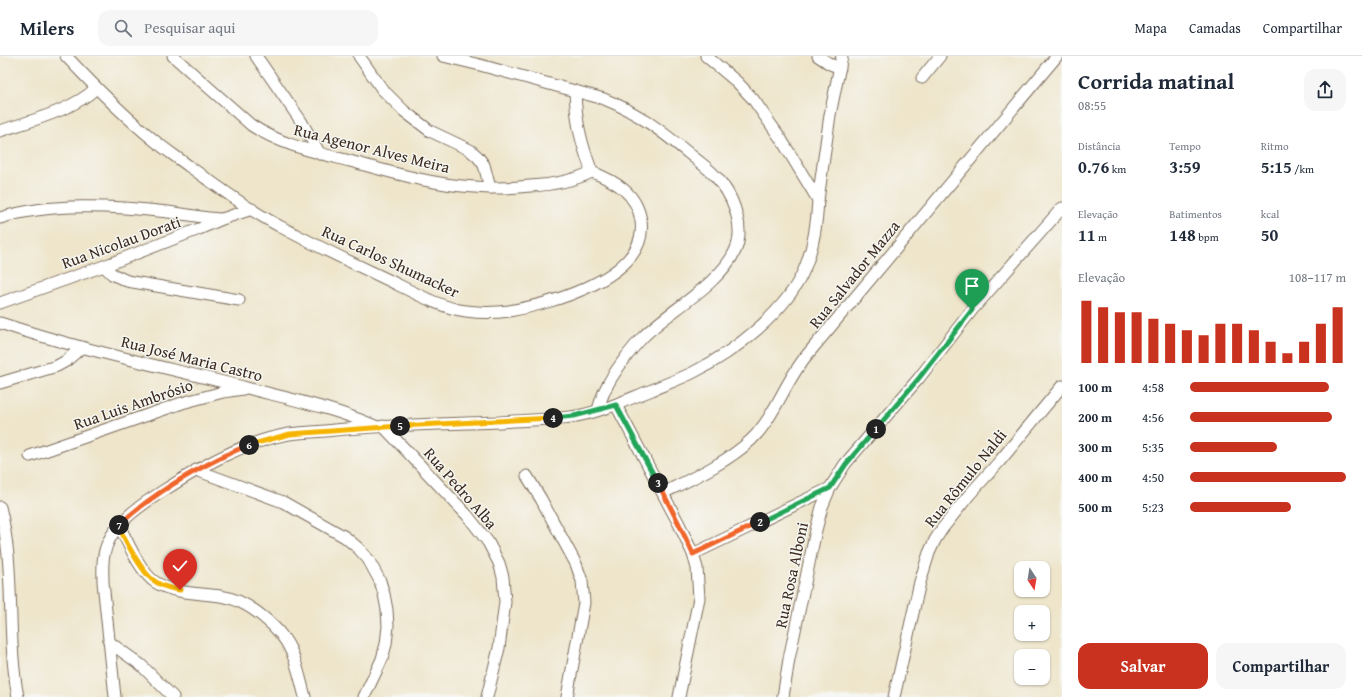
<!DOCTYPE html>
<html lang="pt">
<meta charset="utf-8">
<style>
:root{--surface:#fff;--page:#f6f6f7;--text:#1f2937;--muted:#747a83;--line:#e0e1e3;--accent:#c8321e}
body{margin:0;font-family:"Gentium Book Plus",serif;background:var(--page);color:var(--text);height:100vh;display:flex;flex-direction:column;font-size:15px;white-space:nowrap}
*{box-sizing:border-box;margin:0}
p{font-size:13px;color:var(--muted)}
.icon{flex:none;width:22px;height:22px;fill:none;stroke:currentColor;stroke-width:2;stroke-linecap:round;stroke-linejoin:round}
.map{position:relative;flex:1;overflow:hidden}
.details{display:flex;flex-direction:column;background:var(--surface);width:300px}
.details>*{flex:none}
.needle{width:26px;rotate:168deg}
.buttons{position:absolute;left:1014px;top:505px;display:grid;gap:8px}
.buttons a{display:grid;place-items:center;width:36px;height:36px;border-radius:8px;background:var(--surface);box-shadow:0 1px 3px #0004;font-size:20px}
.pin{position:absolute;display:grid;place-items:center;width:34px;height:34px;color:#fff;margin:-41px -17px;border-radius:50% 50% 50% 0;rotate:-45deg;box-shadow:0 0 4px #0007}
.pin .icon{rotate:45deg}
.km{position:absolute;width:20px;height:20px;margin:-10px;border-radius:50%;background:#222;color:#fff;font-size:11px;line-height:20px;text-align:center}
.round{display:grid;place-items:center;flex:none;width:42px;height:42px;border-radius:12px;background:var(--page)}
.overview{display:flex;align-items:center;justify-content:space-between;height:68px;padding:0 16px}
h1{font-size:22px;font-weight:600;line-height:30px}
.metrics{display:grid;grid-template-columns:repeat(3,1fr);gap:6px;height:68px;padding:4px 16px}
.metrics div{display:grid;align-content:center}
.metrics b{font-size:17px;font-weight:600}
.metrics small{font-size:11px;font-weight:400}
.metrics p{font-size:11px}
.chart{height:112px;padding:8px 16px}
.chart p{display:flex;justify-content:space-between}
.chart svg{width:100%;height:72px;margin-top:4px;stroke:var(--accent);stroke-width:6}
.button{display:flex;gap:8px;margin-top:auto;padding:8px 16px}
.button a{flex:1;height:46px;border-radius:12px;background:var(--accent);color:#fff;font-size:16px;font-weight:600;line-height:46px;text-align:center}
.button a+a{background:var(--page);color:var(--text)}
ul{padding:0 16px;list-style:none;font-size:13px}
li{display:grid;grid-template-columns:64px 48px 1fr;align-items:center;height:30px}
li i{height:10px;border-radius:5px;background:var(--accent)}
header{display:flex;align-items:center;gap:24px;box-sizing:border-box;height:56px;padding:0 20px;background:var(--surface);border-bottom:1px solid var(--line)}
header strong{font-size:19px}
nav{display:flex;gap:22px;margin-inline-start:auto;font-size:14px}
.search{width:280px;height:36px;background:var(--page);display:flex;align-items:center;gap:10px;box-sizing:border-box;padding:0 14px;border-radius:12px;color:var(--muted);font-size:15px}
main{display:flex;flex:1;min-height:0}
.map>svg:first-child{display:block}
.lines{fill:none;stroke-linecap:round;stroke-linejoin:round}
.minor-casing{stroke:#7a6b5b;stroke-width:13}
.minor{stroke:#fff;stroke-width:11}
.split-1-casing{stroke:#fff;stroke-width:8}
.split-2-casing{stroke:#fff;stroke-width:8}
.split-3-casing{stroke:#fff;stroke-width:8}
.split-4-casing{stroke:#fff;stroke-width:8}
.split-5-casing{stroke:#fff;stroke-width:8}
.split-6-casing{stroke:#fff;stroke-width:8}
.split-7-casing{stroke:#fff;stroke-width:8}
.split-8-casing{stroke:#fff;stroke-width:8}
.split-1{stroke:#22a559;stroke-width:5}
.split-2{stroke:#22a559;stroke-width:5}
.split-3{stroke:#f0652b;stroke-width:5}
.split-4{stroke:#22a559;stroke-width:5}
.split-5{stroke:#f5b400;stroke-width:5}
.split-6{stroke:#f5b400;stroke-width:5}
.split-7{stroke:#f0652b;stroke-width:5}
.split-8{stroke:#f5b400;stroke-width:5}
.labels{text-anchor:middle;stroke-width:3;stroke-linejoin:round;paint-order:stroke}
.street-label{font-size:16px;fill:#3b2a1e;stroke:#f6f6f2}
</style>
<header>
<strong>Milers</strong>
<div class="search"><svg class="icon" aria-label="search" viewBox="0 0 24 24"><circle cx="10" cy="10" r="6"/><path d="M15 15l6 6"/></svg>Pesquisar aqui</div>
<nav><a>Mapa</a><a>Camadas</a><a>Compartilhar</a></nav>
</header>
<main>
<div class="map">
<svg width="1062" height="641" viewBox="0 0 1062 641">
<rect width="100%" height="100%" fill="#f6f6f2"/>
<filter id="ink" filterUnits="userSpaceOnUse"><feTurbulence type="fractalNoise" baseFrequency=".025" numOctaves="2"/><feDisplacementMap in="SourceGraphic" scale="8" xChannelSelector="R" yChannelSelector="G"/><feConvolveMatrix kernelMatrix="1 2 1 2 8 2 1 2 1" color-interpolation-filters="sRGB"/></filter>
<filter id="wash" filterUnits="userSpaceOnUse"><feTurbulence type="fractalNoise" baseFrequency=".012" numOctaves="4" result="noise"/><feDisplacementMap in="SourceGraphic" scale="16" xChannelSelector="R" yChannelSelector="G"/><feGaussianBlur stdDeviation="0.9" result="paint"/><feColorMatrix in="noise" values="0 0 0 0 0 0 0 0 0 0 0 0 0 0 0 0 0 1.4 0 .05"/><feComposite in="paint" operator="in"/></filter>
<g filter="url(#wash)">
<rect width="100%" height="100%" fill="#eee5cb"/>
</g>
<g filter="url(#ink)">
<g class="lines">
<!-- minor casing -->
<g class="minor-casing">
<g id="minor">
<path d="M 66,0 C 94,30 123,59 155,85 C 166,94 178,102 190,111 C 220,132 250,155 283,172 C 315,189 348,205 380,220 C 406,232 439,252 466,255 C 480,257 495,257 509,255 C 550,248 649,221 641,165 C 637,137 615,125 592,116 C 581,87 576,66 575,35"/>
<path d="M 173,0 L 251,69 C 281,89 315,96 350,105 C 390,116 434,129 475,131 C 493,133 512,132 530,130 C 550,129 573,125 592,116"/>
<polyline points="256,0 301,65 320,98"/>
<polyline points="359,0 382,33 404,55 430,75 470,94 478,101 484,109 490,132"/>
<path d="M 443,0 L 480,9 L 604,43 C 642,58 666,79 697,104 C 717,119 731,135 737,160 C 740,171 740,185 735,195 C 719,229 670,254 644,280 C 631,293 613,317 605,334 C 602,340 600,347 598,354"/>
<polyline points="706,0 737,26 753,43 781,83 818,144"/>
<polyline points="818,0 830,8 840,12"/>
<polyline points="922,22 940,0"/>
<path d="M 0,75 C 30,65 74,54 96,32"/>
<path d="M 0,162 C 51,146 115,150 168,156 C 185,158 202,162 220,163"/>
<polyline points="104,210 112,218 127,225 239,244"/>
<polyline points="0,247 104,210 199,173 222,163 252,153"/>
<path d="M 0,267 C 81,294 164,311 247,332 C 290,343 334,352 375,370"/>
<polyline points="0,327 57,310 66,305 82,291"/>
<polyline points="616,349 679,468 693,498 697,512 699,542 679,641"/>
<polyline points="383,370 467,459 488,486 499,507 503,521 505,546 499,592 487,641"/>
<polyline points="30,400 182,347 223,336 243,333"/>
<polyline points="196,414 283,446 345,481 358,492 368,503 380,525 384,538 387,554 388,570 386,588 382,603 364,641"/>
<polyline points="527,420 541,443 576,508 582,525 584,547 567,641"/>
<path d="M 663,437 C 691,423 728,406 751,384 C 775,361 785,325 807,299 C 890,199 973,99 1057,0"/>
<path d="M 0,451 C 16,513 6,579 18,641"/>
<path d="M 119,469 C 127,485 141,517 155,526 C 174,538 199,537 220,540 C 247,543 282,572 292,597 C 298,611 301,626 305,641"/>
<polyline points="693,498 830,432"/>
<polyline points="109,586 141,609 173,641"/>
<path d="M 115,641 L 103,526 C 103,517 102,508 104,499 C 109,470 139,450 163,435 C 202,410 243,386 289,378 C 304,376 319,376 334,374 C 389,369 444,368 500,366 C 524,364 548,364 571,361 C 599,357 626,344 652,334 C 666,328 680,323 694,316 C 734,296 786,256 804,214 C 813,193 817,167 818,144 L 830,59 L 842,0"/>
<polyline points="783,641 789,603 816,474 822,451 830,432 845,408 919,322 972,254 1062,152"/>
<polyline points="894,641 920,526 929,497 935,484 942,473 969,439 999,406 1062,330"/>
</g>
</g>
<!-- minor -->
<use href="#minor" class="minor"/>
</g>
</g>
<g class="lines" filter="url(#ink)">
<!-- split-1 casing -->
<g class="split-1-casing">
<polyline id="split-1" points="876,373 919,322 972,254"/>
</g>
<!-- split-2 casing -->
<g class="split-2-casing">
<polyline id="split-2" points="760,466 830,432 846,408 876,373"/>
</g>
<!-- split-3 casing -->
<g class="split-3-casing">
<polyline id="split-3" points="658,427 679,468 693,498 760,466"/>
</g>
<!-- split-4 casing -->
<g class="split-4-casing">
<polyline id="split-4" points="553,362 574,360 616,349 658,427"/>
</g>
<!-- split-5 casing -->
<g class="split-5-casing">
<polyline id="split-5" points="400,370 553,362"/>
</g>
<!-- split-6 casing -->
<g class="split-6-casing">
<polyline id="split-6" points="249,389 290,378 400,370"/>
</g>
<!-- split-7 casing -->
<g class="split-7-casing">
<path id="split-7" d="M 119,469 C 148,442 182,421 218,403 C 228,398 238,393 249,389"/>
</g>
<!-- split-8 casing -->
<g class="split-8-casing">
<path id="split-8" d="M 119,469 C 122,481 143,517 153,524 C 161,530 171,533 180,534"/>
</g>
<!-- split-1 -->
<use href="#split-1" class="split-1"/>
<!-- split-2 -->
<use href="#split-2" class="split-2"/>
<!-- split-3 -->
<use href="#split-3" class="split-3"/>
<!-- split-4 -->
<use href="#split-4" class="split-4"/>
<!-- split-5 -->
<use href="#split-5" class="split-5"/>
<!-- split-6 -->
<use href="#split-6" class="split-6"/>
<!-- split-7 -->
<use href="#split-7" class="split-7"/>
<!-- split-8 -->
<use href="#split-8" class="split-8"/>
</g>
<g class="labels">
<!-- street labels -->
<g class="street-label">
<text transform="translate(372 92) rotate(14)" y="6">Rua Agenor Alves Meira</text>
<text transform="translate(121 186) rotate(-20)" y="6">Rua Nicolau Dorati</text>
<text transform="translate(391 205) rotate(25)" y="6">Rua Carlos Shumacker</text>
<text transform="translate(854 218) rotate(-51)" y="6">Rua Salvador Mazza</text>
<text transform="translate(192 302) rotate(14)" y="6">Rua José Maria Castro</text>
<text transform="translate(133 348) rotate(-19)" y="6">Rua Luis Ambrósio</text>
<text transform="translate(965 422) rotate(-51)" y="6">Rua Rômulo Naldi</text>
<text transform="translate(461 432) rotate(49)" y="6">Rua Pedro Alba</text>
<text transform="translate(791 519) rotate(-78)" y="6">Rua Rosa Alboni</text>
</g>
</g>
</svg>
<div class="buttons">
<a><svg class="needle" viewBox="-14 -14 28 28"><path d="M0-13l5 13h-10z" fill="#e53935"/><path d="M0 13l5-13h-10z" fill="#747a83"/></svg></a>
<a>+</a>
<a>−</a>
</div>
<div class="pin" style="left:972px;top:254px;background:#1e9e55"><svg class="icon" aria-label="arrive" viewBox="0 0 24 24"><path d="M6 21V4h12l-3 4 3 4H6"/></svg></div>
<div class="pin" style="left:180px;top:534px;background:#d93025"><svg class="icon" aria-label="check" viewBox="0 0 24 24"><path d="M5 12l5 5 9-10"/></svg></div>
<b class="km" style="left:876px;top:373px">1</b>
<b class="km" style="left:760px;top:466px">2</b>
<b class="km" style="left:658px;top:427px">3</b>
<b class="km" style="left:553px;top:362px">4</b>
<b class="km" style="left:400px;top:370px">5</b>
<b class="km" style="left:249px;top:389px">6</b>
<b class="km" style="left:119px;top:469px">7</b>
</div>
<section class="details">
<div class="overview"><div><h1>Corrida matinal</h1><p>08:55</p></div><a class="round"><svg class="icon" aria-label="share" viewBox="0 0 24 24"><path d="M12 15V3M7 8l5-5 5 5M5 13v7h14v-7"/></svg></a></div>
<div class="metrics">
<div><p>Distância</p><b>0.76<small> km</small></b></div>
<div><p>Tempo</p><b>3:59</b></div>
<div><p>Ritmo</p><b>5:15<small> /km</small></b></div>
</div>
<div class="metrics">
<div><p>Elevação</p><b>11<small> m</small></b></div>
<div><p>Batimentos</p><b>148<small> bpm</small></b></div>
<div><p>kcal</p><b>50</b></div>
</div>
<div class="chart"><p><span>Elevação</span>108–117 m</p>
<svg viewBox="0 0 160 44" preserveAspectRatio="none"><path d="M5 44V6M15 44V10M25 44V13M35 44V13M45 44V17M55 44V20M65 44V24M75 44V27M85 44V20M95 44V20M105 44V24M115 44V31M125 44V38M135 44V31M145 44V20M155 44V10"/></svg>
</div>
<ul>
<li><b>100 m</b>4:58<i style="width:89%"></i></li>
<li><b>200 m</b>4:56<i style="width:91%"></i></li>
<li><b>300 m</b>5:35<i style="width:56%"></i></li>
<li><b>400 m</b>4:50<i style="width:100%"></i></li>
<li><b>500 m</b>5:23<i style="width:65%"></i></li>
</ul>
<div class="button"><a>Salvar</a><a>Compartilhar</a></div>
</section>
</main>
